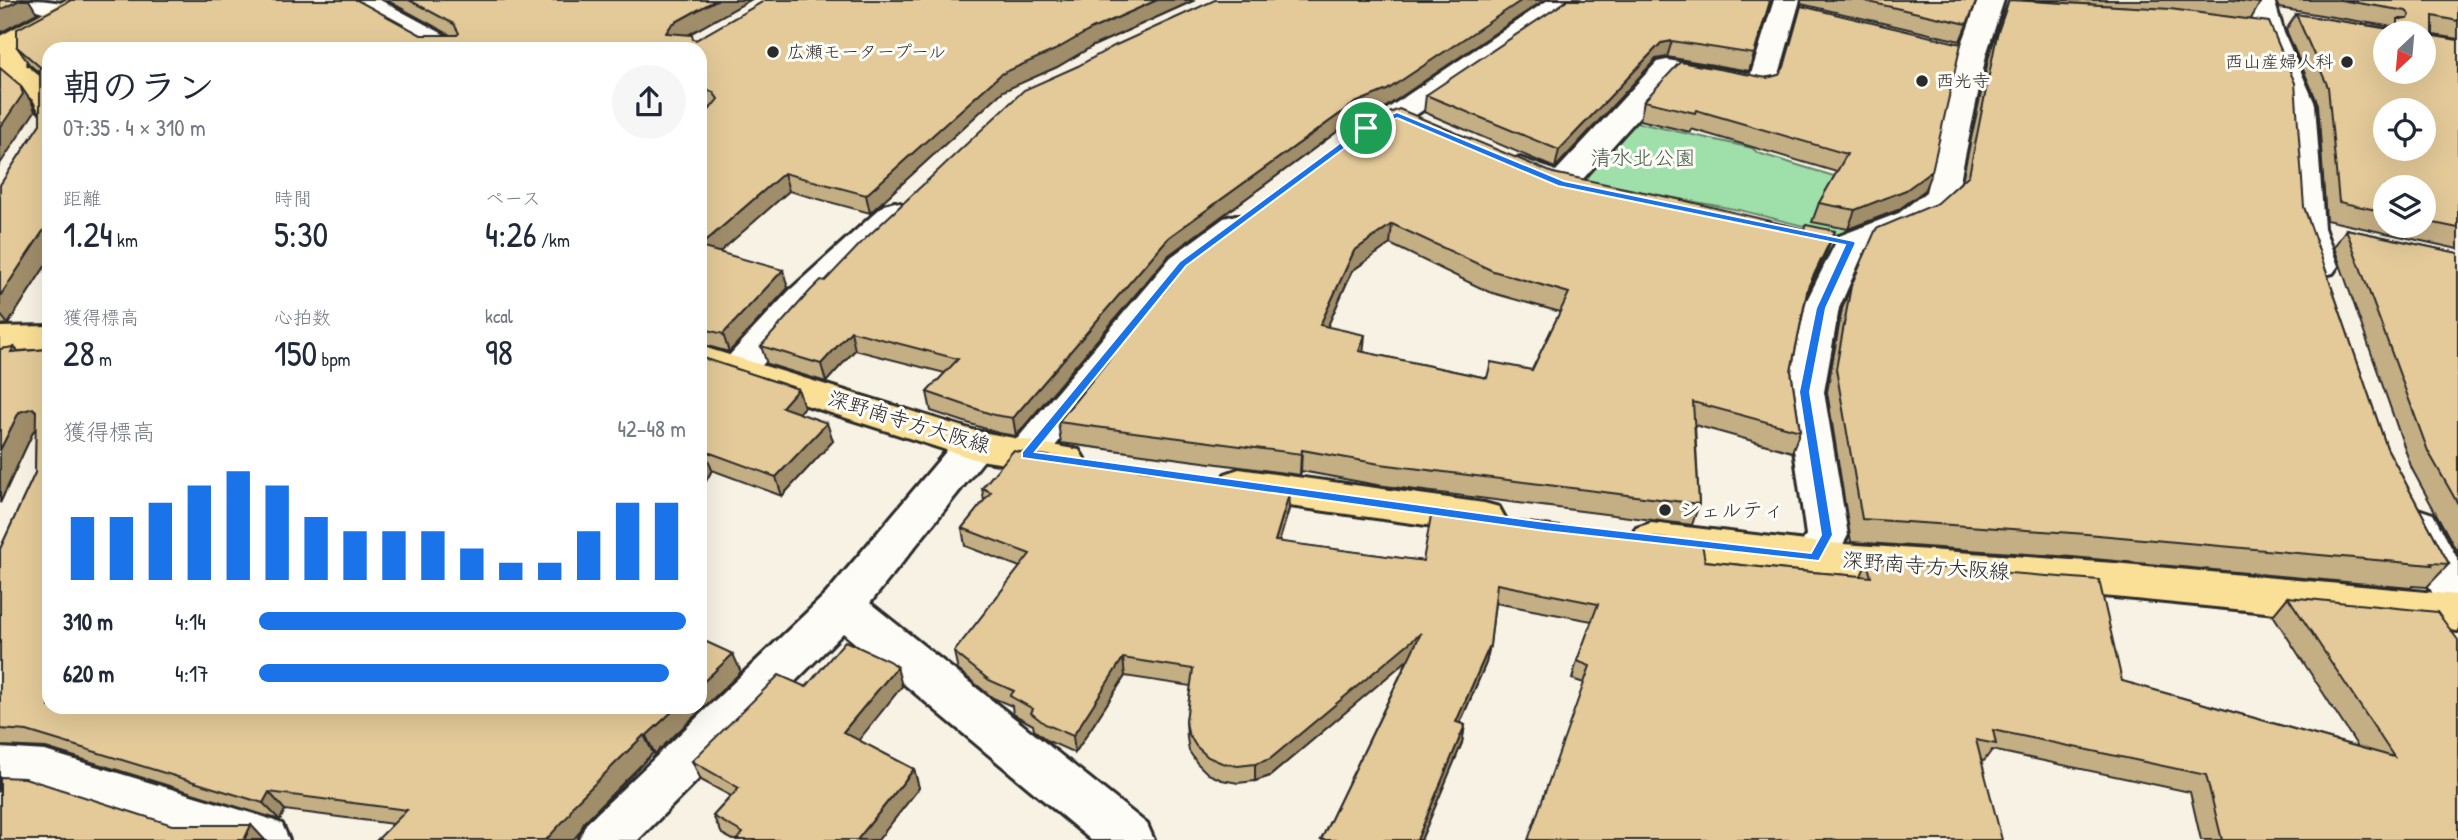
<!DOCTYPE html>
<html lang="ja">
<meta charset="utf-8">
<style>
:root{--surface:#fff;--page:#f6f6f7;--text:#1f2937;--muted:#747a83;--accent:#1a73e8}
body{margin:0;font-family:"Patrick Hand","Klee One",sans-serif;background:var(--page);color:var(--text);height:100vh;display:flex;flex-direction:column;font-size:26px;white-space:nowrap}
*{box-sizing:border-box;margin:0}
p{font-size:23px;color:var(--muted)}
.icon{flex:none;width:38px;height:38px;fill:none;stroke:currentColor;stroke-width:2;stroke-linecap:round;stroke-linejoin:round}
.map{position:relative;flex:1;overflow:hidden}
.drawer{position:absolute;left:42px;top:42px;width:665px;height:672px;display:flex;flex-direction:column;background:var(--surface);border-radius:21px;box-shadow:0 7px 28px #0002}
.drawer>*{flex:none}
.needle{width:46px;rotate:206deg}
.fabs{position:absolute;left:2373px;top:21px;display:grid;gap:14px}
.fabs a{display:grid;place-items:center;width:63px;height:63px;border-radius:50%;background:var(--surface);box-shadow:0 7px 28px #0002;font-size:35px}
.pin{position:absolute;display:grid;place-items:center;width:60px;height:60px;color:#fff;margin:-30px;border:4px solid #fff;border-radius:50%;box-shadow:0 2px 7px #0007}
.round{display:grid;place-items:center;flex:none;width:74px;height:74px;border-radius:37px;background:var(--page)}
.headline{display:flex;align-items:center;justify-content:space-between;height:119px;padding:0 21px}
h1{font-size:38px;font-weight:600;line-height:52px}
.figures{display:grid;grid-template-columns:repeat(3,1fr);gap:10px;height:119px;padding:7px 21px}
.figures div{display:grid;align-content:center}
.figures b{font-size:35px;font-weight:600}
.figures small{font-size:19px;font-weight:400}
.figures p{font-size:19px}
.chart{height:196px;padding:14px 21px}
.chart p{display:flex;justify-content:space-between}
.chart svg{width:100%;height:126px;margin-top:7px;stroke:var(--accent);stroke-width:6}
ul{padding:0 21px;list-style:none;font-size:23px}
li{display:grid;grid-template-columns:112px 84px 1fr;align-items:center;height:52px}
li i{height:18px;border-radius:9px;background:var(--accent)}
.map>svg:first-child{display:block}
.green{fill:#9fdfa9;stroke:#65856a;stroke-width:2}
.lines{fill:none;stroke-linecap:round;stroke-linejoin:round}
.minor-casing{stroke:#2b2b2b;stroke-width:6}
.major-casing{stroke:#2b2b2b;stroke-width:6}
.minor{fill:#fdfcf7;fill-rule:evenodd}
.major{fill:#fadf96;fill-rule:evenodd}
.wall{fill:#c4ae84;stroke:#2b2b2b;stroke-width:2;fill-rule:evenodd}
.shaded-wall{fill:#a08d6b;stroke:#2b2b2b;stroke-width:2}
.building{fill:#e4ca99;stroke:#2b2b2b;stroke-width:2;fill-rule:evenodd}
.route{fill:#1a73e8;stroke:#fff;stroke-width:2;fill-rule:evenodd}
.poi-dot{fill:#2b2b2b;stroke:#fdfcf7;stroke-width:2.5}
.labels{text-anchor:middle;stroke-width:6;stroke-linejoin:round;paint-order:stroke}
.far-poi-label{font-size:18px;fill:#2b2b2b;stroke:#fdfcf7;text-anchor:start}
.park-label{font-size:21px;fill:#48584a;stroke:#fdfcf7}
.street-label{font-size:21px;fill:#2b2b2b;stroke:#fdfcf7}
.poi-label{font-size:21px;fill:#2b2b2b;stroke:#fdfcf7;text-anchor:start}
</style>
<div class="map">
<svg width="2458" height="840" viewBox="0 0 2458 840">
<rect width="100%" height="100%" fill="#f8f2e4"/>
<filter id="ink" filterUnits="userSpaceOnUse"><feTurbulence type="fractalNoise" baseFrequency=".0143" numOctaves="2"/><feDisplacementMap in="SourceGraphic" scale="14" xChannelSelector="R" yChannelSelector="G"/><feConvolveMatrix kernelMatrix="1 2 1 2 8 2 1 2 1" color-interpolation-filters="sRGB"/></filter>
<g filter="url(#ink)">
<!-- green -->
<polygon class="green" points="1630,121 1752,148 1758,153 1916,201 1900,216 1840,235 1739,210 1589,182 1583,176"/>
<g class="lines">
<!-- minor casing -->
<g class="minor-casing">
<g id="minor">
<path d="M 20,0 C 38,0 67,0 78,11 L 74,17 L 65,19 L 24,6 Z"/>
<polygon points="347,0 380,0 460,43 464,49 430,49 351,6"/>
<polygon points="1548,0 1579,0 1575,6 1407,121 1381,132 1368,141 1357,144 1346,141 1342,135 1359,120 1387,109"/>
<path d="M 1774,0 L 1800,0 L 1776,85 L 1772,91 L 1762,94 L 1674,78 L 1572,191 C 1555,195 1515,182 1504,167 L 1509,160 L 1520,158 L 1556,171 L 1657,62 L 1667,60 L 1751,74 Z"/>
<path d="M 1978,0 L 2004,0 L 1986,55 L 1957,195 C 1935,227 1900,236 1865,249 L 1839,308 L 1824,392 L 1848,535 L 1830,570 L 1815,574 L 1800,570 L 1794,558 L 1806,535 L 1786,392 L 1803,308 L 1839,236 L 1899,213 L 1926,192 L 1958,55 Z"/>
<polygon points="2248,0 2274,0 2284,33 2315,104 2324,228 2338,266 2333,273 2321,276 2309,273 2292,228 2285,104 2256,33"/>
<polygon points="895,202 906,205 911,212 906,219 813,307 751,378 738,381 725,378 719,369 725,360 789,291 884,205"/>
<polygon points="1236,215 1248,218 1252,225 1248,232 1195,271 1040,465 1026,469 1012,465 1006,455 1012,445 1171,257 1224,218"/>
<polygon points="974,431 988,435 994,445 988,455 870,603 1147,824 1154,840 1091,840 843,633 638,840 579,840 586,824 826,594 960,435"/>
<polygon points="2418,509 2433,514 2458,560 2458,618 2443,613 2397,525 2403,514"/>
<polygon points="0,748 45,751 264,817 282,824 289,840 191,840 45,793 0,790"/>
</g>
</g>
<!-- major casing -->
<g class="major-casing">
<g id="major">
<polygon points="66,0 99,0 95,6 25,44 26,65 49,84 49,114 39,111 34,101 0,71 0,36"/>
<polygon points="49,326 49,350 0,351 0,327"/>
<polygon points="700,346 976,431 1079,450 1085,460 1079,470 1065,474 974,459 700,371"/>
<polygon points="1239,469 1484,503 1499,507 1505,518 1499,529 1484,533 1239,499 1225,494 1219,484 1225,474"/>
<polygon points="1651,523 1815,542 2114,563 2458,595 2458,631 2114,597 1815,574 1651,555 1636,550 1630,539 1636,528"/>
</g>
</g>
<!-- minor -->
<use href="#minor" class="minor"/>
<!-- major -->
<use href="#major" class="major"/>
</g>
<!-- wall -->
<g class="wall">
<polygon points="386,0 750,0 688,35 694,39 696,40 766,0 1195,0 1093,46 1057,67 1003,91 870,213 789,191 719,252 788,288 729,352 700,344 700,115 706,114 711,108 700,105 700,49 49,49 49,260 8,324 0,325 0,185 40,124 40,74 29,64 17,47 421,35 450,35"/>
<polygon points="1801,0 1977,0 1960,41 1801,4"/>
<polygon points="2009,0 2162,9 2022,0 2259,0 2260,3 2251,19 2304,207 2387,448 2449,564 2427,587 2412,586 2411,588 2072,557 1851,542 1827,392 1842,309 1851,286 1962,181 1989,56 2000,21"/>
<path d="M 2275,0 L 2458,0 L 2458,39 L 2433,35 L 2433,36 L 2458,40 L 2458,249 L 2326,220 L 2318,104 L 2286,30 L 2296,14 L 2392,29 L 2393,27 L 2279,8 ZM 2385,187 L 2424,187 L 2424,226 L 2385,226 Z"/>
<polygon points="1770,1 1749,71 1667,57 1656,59 1555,168 1424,112 1426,95"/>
<polygon points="1801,6 1924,191 1898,210 1848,229 1812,222 1819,203 1837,172 1691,129 1690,132 1640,120 1644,101 1779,75 1783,68"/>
<polygon points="1078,66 1386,107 1353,120 1169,255 1016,436 998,433 931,411 927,392 945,373 855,350 826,382 767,364 761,346 825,281"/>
<path d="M 1553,173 L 1827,251 L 1807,294 L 1791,371 L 1800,431 L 1792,452 L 1695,425 L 1699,504 L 1692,525 L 1377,485 L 1301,471 L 1300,475 L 1061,443 L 1058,422 L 1196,252 ZM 1390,244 L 1489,292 L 1560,312 L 1532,370 L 1487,378 L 1363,352 L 1327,327 L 1352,271 Z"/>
<polygon points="2346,229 2458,253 2458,554 2412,469 2334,247"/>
<polygon points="14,347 18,351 49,349 49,707 741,672 655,754 653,753 584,822 580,832 393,824 285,810 280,820 46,748 0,746 0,549 35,473 36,430 34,430 0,503 0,349"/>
<polygon points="700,357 798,389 804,407 799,413 833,441 782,496 712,470 700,492"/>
<polygon points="982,488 1289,509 1279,542 1423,561 1705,561 1787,570 1861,576 1867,562 2122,681 2358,747 2273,615 2288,597 2458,840 2201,840 2190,792 1992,750 1984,761 1584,683 1572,679 1577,661 1592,621 1495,603 1490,645 1486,663 1460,723 1465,725 1462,743 1421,840 1321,840 1408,659 1270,776 1255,781 1238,783 1222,780 1208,774 1197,763 1189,751 1187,738 1186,721 1191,686 1125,676 1075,753 1048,741 1034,730 1033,725 1013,714 1012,706 993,698 958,670 954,652 1020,567 965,546 962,528 984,501"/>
<polygon points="902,686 858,740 914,769 919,788 878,840 733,840 722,834 713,816 731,796 701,780 692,761 806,687"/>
</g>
<!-- shaded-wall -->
<g class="shaded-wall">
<polygon points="17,0 29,0 37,13 0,33 0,10"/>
<polygon points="716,0 750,0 677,41 666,33 672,24"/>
<polygon points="1157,0 1195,0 1093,46 1057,67 1003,91 870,213 866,195 1001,74 1092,29"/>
<polygon points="1522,0 1544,0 1386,107 1353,120 1169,255 1016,436 1013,418 1169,237 1355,103"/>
<polygon points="1672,41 1667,57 1656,59 1555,168 1559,150 1661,43"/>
<polygon points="20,85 32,103 35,111 0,164 0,128"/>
<polygon points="1932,171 1924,191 1898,210 1848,229 1855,210"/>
<polygon points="784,173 789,191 705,265 700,251 700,246"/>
<polygon points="49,222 49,260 8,324 0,314 0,296"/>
<polygon points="1392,224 1390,244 1352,271 1319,346 1320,325 1354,251"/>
<polygon points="1835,231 1827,251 1800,307 1808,287"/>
<polygon points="783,270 788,288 729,352 723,334"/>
<polygon points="851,331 855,350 826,382 821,364"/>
<polygon points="1365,335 1363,356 1359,351"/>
<polygon points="798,389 804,407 787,426 782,407"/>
<polygon points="33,408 48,426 34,430 0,503 0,450 19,412"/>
<polygon points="827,423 833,441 782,496 776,477"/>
<polygon points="1302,450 1301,471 1300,475 1301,454"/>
<polygon points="705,451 712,470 700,492 700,460"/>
<polygon points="1290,491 1289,509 1274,559 1275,541"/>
<polygon points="1421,633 1418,651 1270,776 1255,781 1255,764"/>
<polygon points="1490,645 1486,663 1453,739 1456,722"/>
<polygon points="733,654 741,672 655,754 646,736 677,707 700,707 700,685"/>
<polygon points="1123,658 1125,676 1075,753 1073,736"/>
<polygon points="897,667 902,686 850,751 843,732"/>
<polygon points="1465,725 1462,743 1421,840 1417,840"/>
<polygon points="644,735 653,753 584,822 580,832 573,840 546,840 573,805"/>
<polygon points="914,769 919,788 878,840 857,840"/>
<polygon points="269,792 285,810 280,820 263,803"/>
<polygon points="251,825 265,840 244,840"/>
</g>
<!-- building -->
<g class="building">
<polygon points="0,0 20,0 0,10"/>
<polygon points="71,0 357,0 421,35 457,35 459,33 454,24 409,0 716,0 672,24 666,33 692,35 693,39 696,40 766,0 1157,0 1092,29 1055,50 1001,74 866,195 784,173 700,246 700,115 706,114 718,99 713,92 700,89 700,49 49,49 49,222 0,296 0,185 40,124 40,67 17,47 17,29"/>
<polygon points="1215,0 1522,0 1387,90 1355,103 1169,237 1013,418 994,415 927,392 958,359 851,331 821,364 761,346 810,291 821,280 825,281 865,239 1024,90 1078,66 1114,46"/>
<polygon points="1568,0 1768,0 1770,1 1754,54 1672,41 1661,43 1559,150 1426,95"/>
<polygon points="1860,0 1977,0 1967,24"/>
<polygon points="2009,0 2170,9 2269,22 2295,83 2304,207 2387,448 2449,564 2431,563 2432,565 2087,534 1862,519 1836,369 1851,286 1876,229 1938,203 1969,175 1997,35"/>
<polygon points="2232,0 2259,0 2260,3"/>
<path d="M 2340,0 L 2458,0 L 2458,21 L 2433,16 L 2433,36 L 2458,40 L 2458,228 L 2424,221 L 2424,187 L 2385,187 L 2385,212 L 2339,202 L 2328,87 L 2296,14 L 2395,30 L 2398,27 L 2398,19 L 2408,19 L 2410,15 L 2406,11 ZM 2385,33 L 2424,33 L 2424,72 L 2385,72 ZM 2385,110 L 2424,110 L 2424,149 L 2385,149 Z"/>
<polygon points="1801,6 1961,44 1932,171 1906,190 1855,210 1819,203 1847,154 1696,110 1695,113 1644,101 1680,62 1767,78 1779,75 1784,67"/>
<polygon points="0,68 20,85 23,94 0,128"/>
<path d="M 1399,109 L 1553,173 L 1682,200 L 1804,229 L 1806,225 L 1835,231 L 1808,287 L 1791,371 L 1800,431 L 1693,402 L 1699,504 L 1380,464 L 1302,450 L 1301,454 L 1058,422 L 1196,252 L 1380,117 ZM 1392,224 L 1493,271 L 1569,293 L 1532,370 L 1491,362 L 1487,378 L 1359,351 L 1365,335 L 1320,325 L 1354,251 Z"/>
<polygon points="2346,229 2458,253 2458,504 2428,451"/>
<polygon points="700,247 783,270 723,334 700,328"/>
<polygon points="14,347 11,352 49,349 49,707 677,707 646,736 644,735 573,805 569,815 546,840 377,840 407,810 269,792 263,803 27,731 0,729 0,549 35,473 36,411 33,408 19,412 0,450 0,349"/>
<polygon points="700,357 798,389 782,407 827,423 776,477 705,451 700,460"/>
<polygon points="1013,451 1290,491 1275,541 1423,561 1432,510 1702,544 1705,561 1787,570 1871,577 1867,562 2099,580 2122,681 2394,757 2288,597 2437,612 2458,640 2458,840 2222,840 2206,775 1993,730 1996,744 1976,740 2002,840 1528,840 1590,666 1577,661 1598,604 1497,584 1490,645 1456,722 1465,725 1417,840 1321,840 1421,633 1270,759 1255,764 1238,766 1222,763 1208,757 1196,746 1188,733 1186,721 1193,669 1123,658 1073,736 1045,724 1031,713 1033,709 1010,696 1014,691 989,680 954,652 1030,554 962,528 991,492 982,488"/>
<polygon points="700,639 733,654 700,685"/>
<polygon points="845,641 889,661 897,667 843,732 914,769 857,840 737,840 743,833 713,816 739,788 692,761 779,675 806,687"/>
<polygon points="0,777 25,778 172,825 251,825 244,840 0,840"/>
</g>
</g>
<!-- route -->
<path class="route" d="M 1397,112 L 1564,181 L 1854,241 L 1856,243 L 1826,308 L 1810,392 L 1833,535 L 1819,561 L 1545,531 L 1022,458 L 1022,452 L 1179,262 L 1363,126 ZM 1397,118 L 1558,186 L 1845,245 L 1816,308 L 1799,392 L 1821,535 L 1811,553 L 1545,522 L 1035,452 L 1186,266 L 1369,130 Z"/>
<!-- markers -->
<g class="poi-dot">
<circle cx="773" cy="52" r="7"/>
<circle cx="2347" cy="62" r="7"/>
<circle cx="1922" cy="81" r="7"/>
<circle cx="1665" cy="510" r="7"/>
</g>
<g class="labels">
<!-- far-poi labels -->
<g class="far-poi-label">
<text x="787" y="58">広瀬モータープール</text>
<text x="2333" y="68" text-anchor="end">西山産婦人科</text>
<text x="1936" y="87">西光寺</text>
</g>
<!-- park labels -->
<g class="park-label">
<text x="1643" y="165">清水北公園</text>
</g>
<!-- street labels -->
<g class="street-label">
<text transform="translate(909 422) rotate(17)" y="7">深野南寺方大阪線</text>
<text transform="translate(1926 566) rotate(4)" y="7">深野南寺方大阪線</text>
</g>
<!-- poi labels -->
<g class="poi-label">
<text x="1679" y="517">シェルティ</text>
</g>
</g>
</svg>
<div class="fabs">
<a><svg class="needle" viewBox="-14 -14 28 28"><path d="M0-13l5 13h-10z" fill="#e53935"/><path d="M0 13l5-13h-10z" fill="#747a83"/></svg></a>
<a><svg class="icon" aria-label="locate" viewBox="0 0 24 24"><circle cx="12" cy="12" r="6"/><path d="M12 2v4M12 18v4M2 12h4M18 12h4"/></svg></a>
<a><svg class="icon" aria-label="layers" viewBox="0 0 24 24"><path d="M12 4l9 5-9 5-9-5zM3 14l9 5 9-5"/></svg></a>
</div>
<div class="pin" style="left:1366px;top:128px;background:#1e9e55"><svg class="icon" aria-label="arrive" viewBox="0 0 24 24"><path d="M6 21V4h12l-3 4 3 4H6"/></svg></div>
<section class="drawer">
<div class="headline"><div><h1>朝のラン</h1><p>07:35 · 4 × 310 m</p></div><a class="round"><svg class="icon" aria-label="share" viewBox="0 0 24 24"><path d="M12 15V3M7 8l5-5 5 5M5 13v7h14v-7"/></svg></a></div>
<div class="figures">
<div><p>距離</p><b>1.24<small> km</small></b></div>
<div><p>時間</p><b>5:30</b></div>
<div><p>ペース</p><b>4:26<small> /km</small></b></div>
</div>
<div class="figures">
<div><p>獲得標高</p><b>28<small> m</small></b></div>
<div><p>心拍数</p><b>150<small> bpm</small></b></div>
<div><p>kcal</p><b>98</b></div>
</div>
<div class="chart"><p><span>獲得標高</span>42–48 m</p>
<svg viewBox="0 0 160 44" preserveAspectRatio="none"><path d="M5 44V22M15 44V22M25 44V17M35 44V11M45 44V6M55 44V11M65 44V22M75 44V27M85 44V27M95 44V27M105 44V33M115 44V38M125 44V38M135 44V27M145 44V17M155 44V17"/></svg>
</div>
<ul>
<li><b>310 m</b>4:14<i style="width:100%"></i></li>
<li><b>620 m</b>4:17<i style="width:96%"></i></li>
</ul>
</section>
</div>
